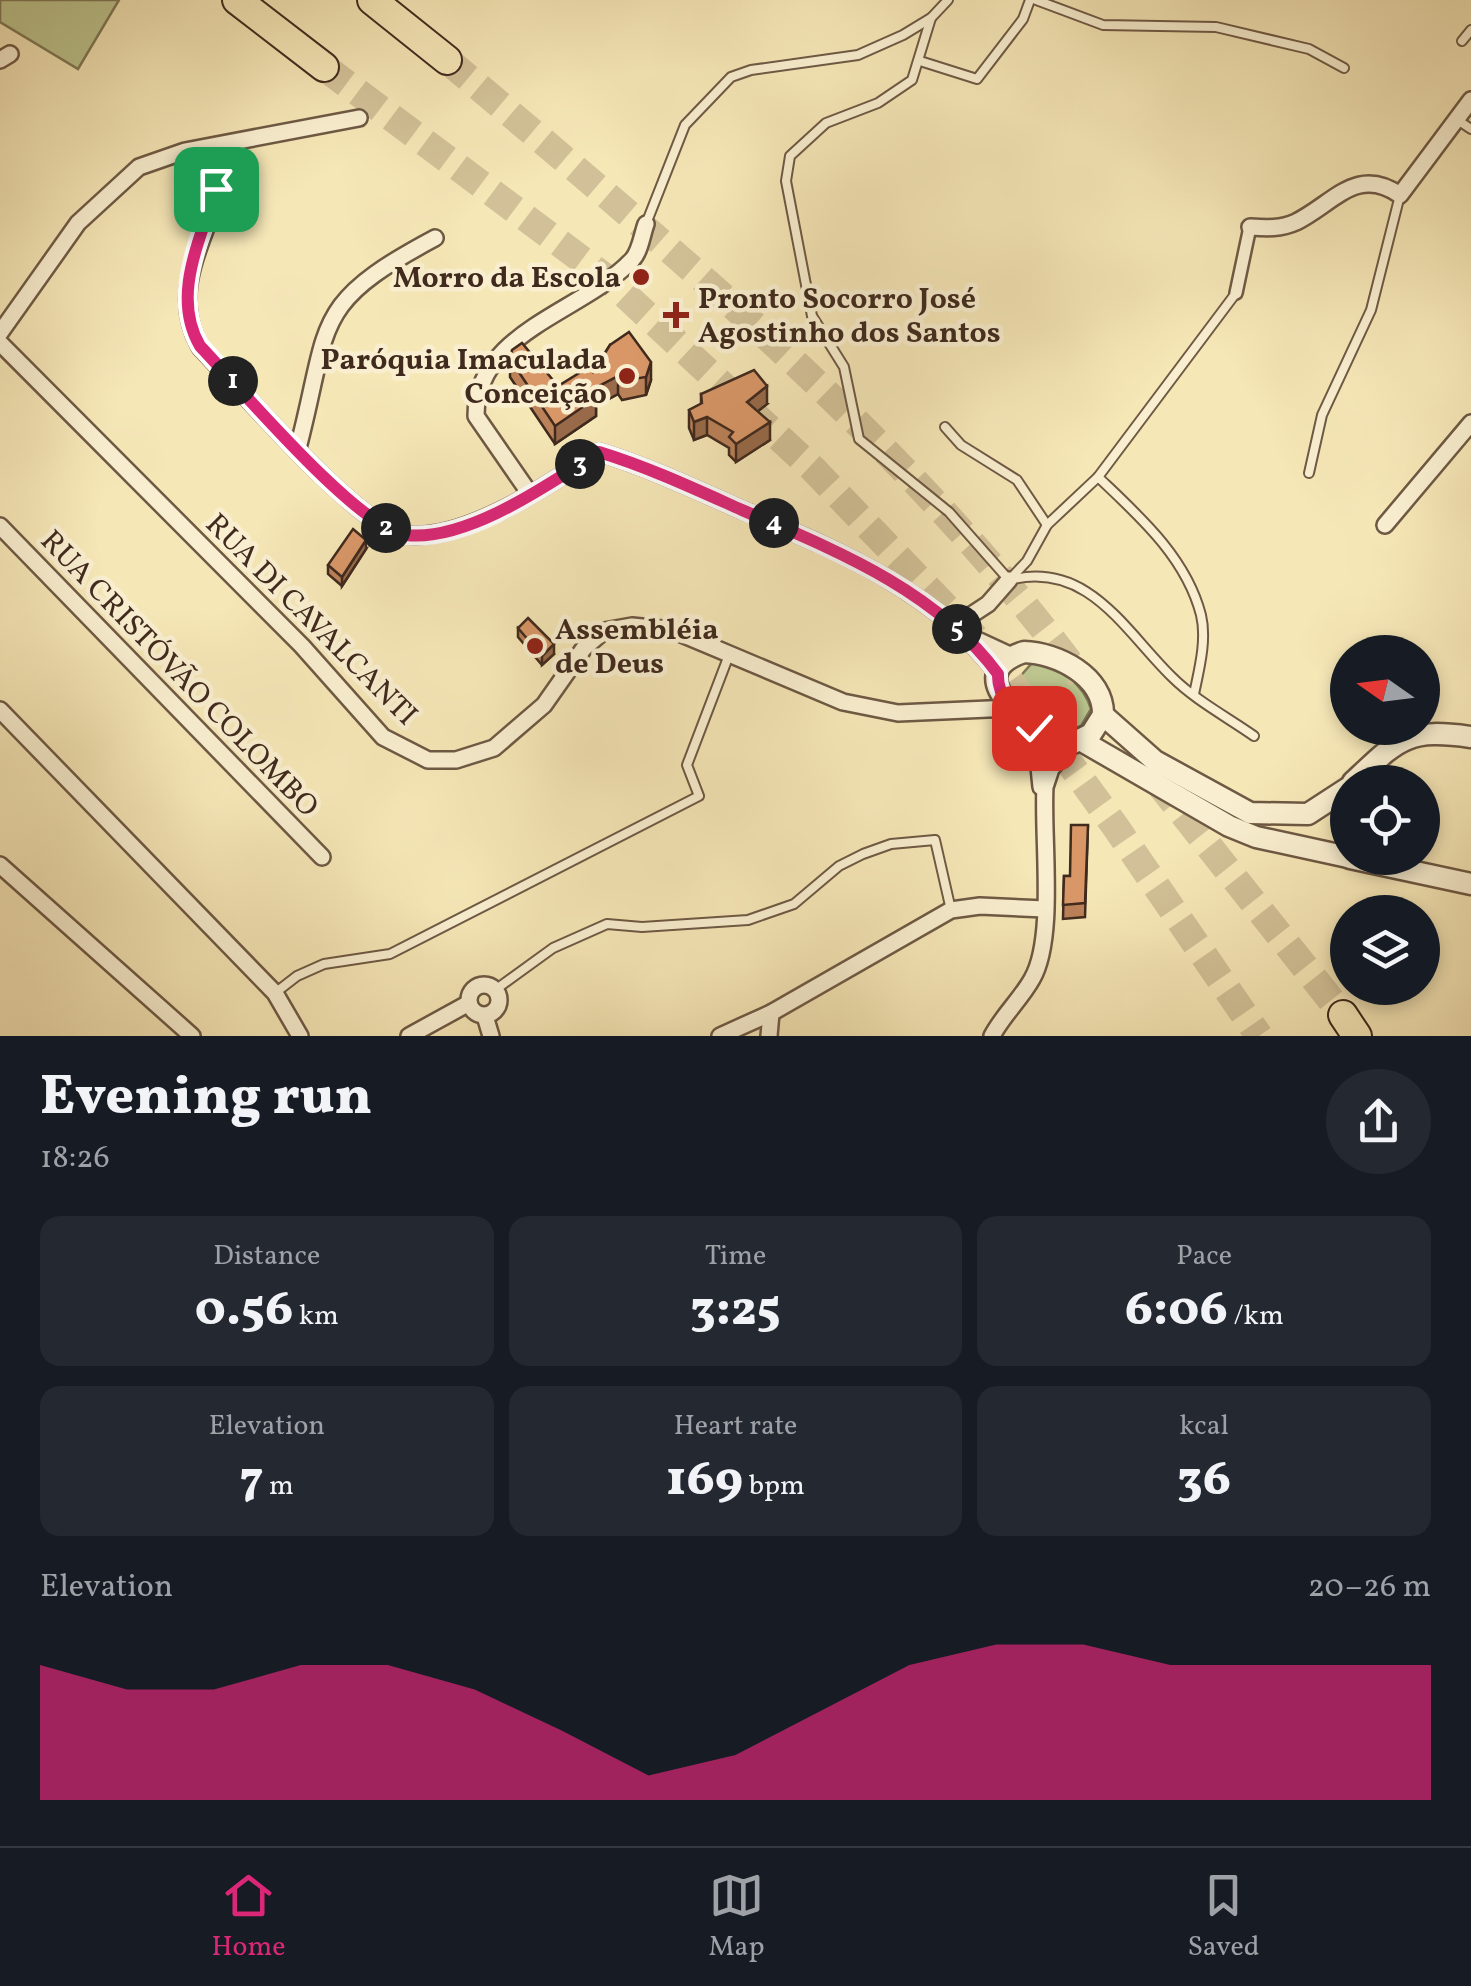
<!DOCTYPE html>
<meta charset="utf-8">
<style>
:root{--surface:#171b24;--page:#242831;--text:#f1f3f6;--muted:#9ea1a6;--line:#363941;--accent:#db2777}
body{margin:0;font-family:Vollkorn,serif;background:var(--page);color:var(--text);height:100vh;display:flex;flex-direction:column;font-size:38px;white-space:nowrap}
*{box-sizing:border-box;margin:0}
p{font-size:32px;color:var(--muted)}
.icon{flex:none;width:55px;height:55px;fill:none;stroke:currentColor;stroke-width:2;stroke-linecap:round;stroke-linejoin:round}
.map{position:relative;height:1036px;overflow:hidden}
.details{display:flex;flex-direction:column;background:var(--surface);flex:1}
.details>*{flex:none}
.needle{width:65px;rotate:284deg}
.tools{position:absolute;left:1330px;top:635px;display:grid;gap:20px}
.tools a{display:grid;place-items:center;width:110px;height:110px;border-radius:50%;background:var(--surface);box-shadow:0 5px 15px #0003;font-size:50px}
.pin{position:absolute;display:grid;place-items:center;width:85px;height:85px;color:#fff;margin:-42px;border-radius:20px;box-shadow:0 5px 15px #0006}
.km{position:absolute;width:50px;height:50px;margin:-25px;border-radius:50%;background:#222;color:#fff;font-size:28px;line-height:50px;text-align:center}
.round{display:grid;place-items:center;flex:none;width:105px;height:105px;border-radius:52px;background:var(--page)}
.overview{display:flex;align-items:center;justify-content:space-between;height:170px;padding:0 40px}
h1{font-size:55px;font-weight:800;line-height:75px}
.metrics{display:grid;grid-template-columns:repeat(3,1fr);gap:15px;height:170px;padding:10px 40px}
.metrics div{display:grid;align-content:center;border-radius:20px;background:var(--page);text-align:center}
.metrics b{font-size:50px;font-weight:800}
.metrics small{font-size:28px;font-weight:400}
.metrics p{font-size:28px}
.chart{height:280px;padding:20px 40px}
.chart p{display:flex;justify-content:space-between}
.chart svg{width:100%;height:180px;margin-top:10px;fill:var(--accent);opacity:.7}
.dock{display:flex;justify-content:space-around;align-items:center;height:140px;border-top:2px solid var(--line);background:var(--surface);font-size:28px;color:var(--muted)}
.dock a{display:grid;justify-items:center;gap:5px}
.dock .on{color:var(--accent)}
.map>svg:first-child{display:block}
.green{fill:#bdc58e;stroke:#7e7856;stroke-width:2.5}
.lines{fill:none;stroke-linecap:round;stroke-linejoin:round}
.motorway-tunnel{stroke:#d2c198;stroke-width:28;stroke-dasharray:28 14;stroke-linecap:butt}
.service-casing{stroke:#6e5944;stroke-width:12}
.pedestrian-casing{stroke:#6e5944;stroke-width:16}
.minor-casing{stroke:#6e5944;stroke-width:20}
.tertiary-casing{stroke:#6e5944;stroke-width:25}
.motorway-casing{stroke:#402a1e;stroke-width:32}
.service{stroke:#f9efd0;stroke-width:8}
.pedestrian{stroke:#f9efd0;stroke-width:11}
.minor{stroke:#f9efd0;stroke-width:15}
.tertiary{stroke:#f9efd0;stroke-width:20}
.motorway{stroke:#f6e7b7;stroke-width:28}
.wall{fill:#bb8259;stroke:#402a1e;stroke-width:2.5}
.shaded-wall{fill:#986a49;stroke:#402a1e;stroke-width:2.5}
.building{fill:#d99768;stroke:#402a1e;stroke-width:2.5}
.route-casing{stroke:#fff;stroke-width:20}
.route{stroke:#db2777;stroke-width:12}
.poi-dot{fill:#8f2418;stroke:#f9efd0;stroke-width:4}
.labels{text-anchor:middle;stroke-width:9;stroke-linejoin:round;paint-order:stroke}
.poi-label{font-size:30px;font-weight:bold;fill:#402a1e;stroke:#f9efd0;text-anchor:end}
.street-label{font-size:30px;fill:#402a1e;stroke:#f9efd0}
</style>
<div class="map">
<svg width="1471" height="1036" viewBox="0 0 1471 1036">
<rect width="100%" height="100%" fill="#f6e7b7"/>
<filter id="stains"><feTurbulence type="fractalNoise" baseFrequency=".002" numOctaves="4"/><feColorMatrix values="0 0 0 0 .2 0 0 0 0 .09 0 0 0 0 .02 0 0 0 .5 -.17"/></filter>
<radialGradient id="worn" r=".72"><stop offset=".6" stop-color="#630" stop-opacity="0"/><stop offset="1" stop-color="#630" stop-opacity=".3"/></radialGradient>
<!-- green -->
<g class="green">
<polygon points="0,0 119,0 78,69 0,22"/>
<path d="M 1032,663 C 1058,663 1084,685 1091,709 L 1081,726 C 1054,738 1018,707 1017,680 Z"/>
</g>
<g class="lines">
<!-- motorway-tunnel -->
<g class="motorway-tunnel">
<path d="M 447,60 C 671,250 906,440 1081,678"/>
<polyline points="324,67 609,280 813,469 989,652 1115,826 1259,1036"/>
<polyline points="1157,781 1343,1015"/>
</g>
<!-- service casing -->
<g class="service-casing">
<g id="service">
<polyline points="1036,0 1103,25 1216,27 1309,49 1344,68"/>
<polyline points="931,18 912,80 878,103 826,123 790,156 786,181 812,316 844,367 859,439 949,512 1009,580"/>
<polyline points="1462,41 1471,30"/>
<polyline points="920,61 977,79 1023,19 1030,0"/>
<polyline points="1456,119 1471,129"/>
<polyline points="646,224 685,125 731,77 751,70 858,55 903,35 931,18 948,0"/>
<polyline points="945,427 961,445 1017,480 1047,525"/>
<polyline points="1309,473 1322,415 1371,310 1400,195"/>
<path d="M 1098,477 C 1139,516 1186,557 1201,615 C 1207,640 1199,670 1194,694"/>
<polyline points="1010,579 1027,561 1047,525 1098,477 1236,293"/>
<path d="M 1009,580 C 1088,560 1124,630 1172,677 C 1195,700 1227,717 1254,736"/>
<polyline points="495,990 553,948 607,924 642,927 748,920 794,904 839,866 863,854 891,844 935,840 951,910"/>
<polyline points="275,993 297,976 324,964 390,954 699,796 687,765 729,655"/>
</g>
</g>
<!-- pedestrian casing -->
<g class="pedestrian-casing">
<polyline id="pedestrian" points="1236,293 1250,227"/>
</g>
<!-- minor casing -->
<g class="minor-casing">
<g id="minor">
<polyline points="0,60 10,54"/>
<path d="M 215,147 C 239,209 158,271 200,347 C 238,386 360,530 406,535 C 467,541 549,484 599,452 C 648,467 695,489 742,510 C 836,550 935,590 998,674"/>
<path d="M 1250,227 C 1266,228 1281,229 1296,222 C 1334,203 1357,165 1400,195 L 1471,100"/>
<polyline points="0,333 78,223 139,167 185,151 359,118"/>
<polyline points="0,343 302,646 383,737 428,760 456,760 494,748 544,705 584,648 604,631 632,626 672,630 843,702 898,713 1011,708"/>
<path d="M 298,448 C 331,323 309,305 435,238"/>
<path d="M 530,494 L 476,416 C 476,331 582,313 632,260 C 640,252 642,235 646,224"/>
<polyline points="1385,525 1471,423"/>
<polyline points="0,526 322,857"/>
<polyline points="953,627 988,604 1009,580"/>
<polyline points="971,637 1012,656"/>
<polyline points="0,710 275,993 300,1036"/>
<polyline points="1035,728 1041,787"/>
<polyline points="0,865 192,1036"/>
<circle cx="484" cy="1000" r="15"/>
<polyline points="485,1016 491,1036"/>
<polyline points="409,1036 469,1003"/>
<polyline points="720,1036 771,1013 951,910 980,906 1045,909"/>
<polyline points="769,1036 771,1013"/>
<path d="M 992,1036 C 1003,1015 1021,999 1032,979 C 1056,938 1042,837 1045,787 L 1051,769 L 1073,743"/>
</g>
</g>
<!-- tertiary casing -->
<g class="tertiary-casing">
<g id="tertiary">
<path d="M 1024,652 C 1057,653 1104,676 1103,715 L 1091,734 L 1073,743 C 1039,735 952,676 1024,652 Z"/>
<polyline points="1103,715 1155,761 1250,813 1308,814 1348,788"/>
<polyline points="1082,741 1229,826 1256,837 1348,857"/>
<path d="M 1353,782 C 1399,739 1406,728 1471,737"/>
<polyline points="1350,858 1471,884"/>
</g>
</g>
<!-- motorway casing -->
<g class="motorway-casing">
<g id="motorway">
<polyline points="237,0 324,67"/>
<polyline points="372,0 447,60"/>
<polyline points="1343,1015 1357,1036"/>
</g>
</g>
<!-- service -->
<use href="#service" class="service"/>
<!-- pedestrian -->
<use href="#pedestrian" class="pedestrian"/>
<!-- minor -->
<use href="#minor" class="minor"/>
<!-- tertiary -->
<use href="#tertiary" class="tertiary"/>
<!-- motorway -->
<use href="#motorway" class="motorway"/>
</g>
<!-- wall -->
<g class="wall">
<polygon points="610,345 651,380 646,395 622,400 618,394 596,406 596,416 555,444 510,377 510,359 558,386 593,372"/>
<polygon points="701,394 767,404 758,411 770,440 736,462 729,455 729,448 707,435 694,440 689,428 689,410 701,404"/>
<polygon points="366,549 342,586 328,574 328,565"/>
<polygon points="518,628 554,654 542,665 518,637"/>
<polygon points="1088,825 1085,917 1063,919 1064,876 1070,876"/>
</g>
<!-- shaded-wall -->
<g class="shaded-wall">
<polygon points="651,362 651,380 646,395 646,377"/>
<polygon points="618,376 618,394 596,406 596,416 555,444 555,426 595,388"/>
<polygon points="767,386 767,404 747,420 747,402"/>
<polygon points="707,417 707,435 694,440 694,422"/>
<polygon points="770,422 770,440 736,462 736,444"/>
<polygon points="366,540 366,549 342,586 342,577"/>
<polygon points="554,644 554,654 542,665 542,656"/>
</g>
<!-- building -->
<g class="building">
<polygon points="629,332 651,362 646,377 622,381 618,376 595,388 596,398 555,426 510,359 512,350 522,343 558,386 589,367 593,372 610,345"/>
<polygon points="754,370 767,386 747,402 770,422 736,444 729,437 733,432 707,417 694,422 689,410 702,403 701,394"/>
<polygon points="353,529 366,540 342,577 328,565"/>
<polygon points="528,618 554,644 542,656 518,628"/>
<polygon points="1071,825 1088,825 1085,903 1063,905 1064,876 1070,876"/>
</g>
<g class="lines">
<!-- route casing -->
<g class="route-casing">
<path id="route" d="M 216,189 C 200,241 171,296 200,346 C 238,386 359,529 406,535 C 467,542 549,484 599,452 C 648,467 695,489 742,510 C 835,550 936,590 998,674 C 997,697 1016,717 1034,728"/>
</g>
<!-- route -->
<use href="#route" class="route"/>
</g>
<!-- markers -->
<g class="poi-dot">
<circle cx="641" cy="277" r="10"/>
<path d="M671 300h10v10h10v10h-10v10h-10v-10h-10v-10h10z"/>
<circle cx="627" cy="376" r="10"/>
<circle cx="535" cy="646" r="10"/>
</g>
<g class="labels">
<!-- poi labels -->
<g class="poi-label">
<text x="621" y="287">Morro da Escola</text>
<text x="698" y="308" text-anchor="start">Pronto Socorro José<tspan x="698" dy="34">Agostinho dos Santos</tspan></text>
<text x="607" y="369">Paróquia Imaculada<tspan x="607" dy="34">Conceição</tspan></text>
<text x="555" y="639" text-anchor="start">Assembléia<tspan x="555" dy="34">de Deus</tspan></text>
</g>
<!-- street labels -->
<g class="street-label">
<text transform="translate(312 619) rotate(45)" y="10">RUA DI CAVALCANTI</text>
<text transform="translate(180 673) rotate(46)" y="10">RUA CRISTÓVÃO COLOMBO</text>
</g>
</g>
<rect width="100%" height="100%" filter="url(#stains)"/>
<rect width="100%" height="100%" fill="url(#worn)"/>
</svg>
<div class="tools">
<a><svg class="needle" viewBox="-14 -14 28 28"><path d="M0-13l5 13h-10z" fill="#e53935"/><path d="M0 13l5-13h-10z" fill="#9ea1a6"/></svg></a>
<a><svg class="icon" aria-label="locate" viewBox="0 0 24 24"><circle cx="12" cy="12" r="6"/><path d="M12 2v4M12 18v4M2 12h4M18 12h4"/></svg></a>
<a><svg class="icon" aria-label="layers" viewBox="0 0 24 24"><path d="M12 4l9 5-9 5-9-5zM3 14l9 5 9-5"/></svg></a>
</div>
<div class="pin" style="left:216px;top:189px;background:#1e9e55"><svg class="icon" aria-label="arrive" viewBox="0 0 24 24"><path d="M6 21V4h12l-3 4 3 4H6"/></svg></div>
<div class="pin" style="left:1034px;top:728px;background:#d93025"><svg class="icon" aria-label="check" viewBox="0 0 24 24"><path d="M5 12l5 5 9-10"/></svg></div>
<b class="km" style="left:233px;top:381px">1</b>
<b class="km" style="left:386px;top:528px">2</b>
<b class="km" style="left:580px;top:464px">3</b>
<b class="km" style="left:774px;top:523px">4</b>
<b class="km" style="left:957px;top:629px">5</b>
</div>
<section class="details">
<div class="overview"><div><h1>Evening run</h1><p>18:26</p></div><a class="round"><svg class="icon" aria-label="share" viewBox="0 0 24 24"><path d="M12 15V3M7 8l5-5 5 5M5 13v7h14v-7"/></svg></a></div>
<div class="metrics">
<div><p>Distance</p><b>0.56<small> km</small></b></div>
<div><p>Time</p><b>3:25</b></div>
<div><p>Pace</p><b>6:06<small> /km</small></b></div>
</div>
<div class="metrics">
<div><p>Elevation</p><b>7<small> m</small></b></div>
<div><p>Heart rate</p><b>169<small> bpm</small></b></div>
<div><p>kcal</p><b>36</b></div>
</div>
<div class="chart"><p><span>Elevation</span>20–26 m</p>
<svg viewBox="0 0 160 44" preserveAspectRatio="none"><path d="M0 44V11L10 17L20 17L30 11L40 11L50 17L60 27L70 38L80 33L90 22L100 11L110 6L120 6L130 11L140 11L150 11L160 11V44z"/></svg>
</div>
</section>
<nav class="dock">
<a class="on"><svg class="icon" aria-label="home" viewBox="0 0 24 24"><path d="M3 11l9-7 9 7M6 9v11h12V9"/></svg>Home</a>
<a><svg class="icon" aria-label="map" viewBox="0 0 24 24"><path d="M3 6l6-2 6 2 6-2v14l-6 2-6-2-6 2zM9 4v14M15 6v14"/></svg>Map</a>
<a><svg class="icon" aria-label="saved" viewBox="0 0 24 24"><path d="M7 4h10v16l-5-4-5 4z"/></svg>Saved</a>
</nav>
